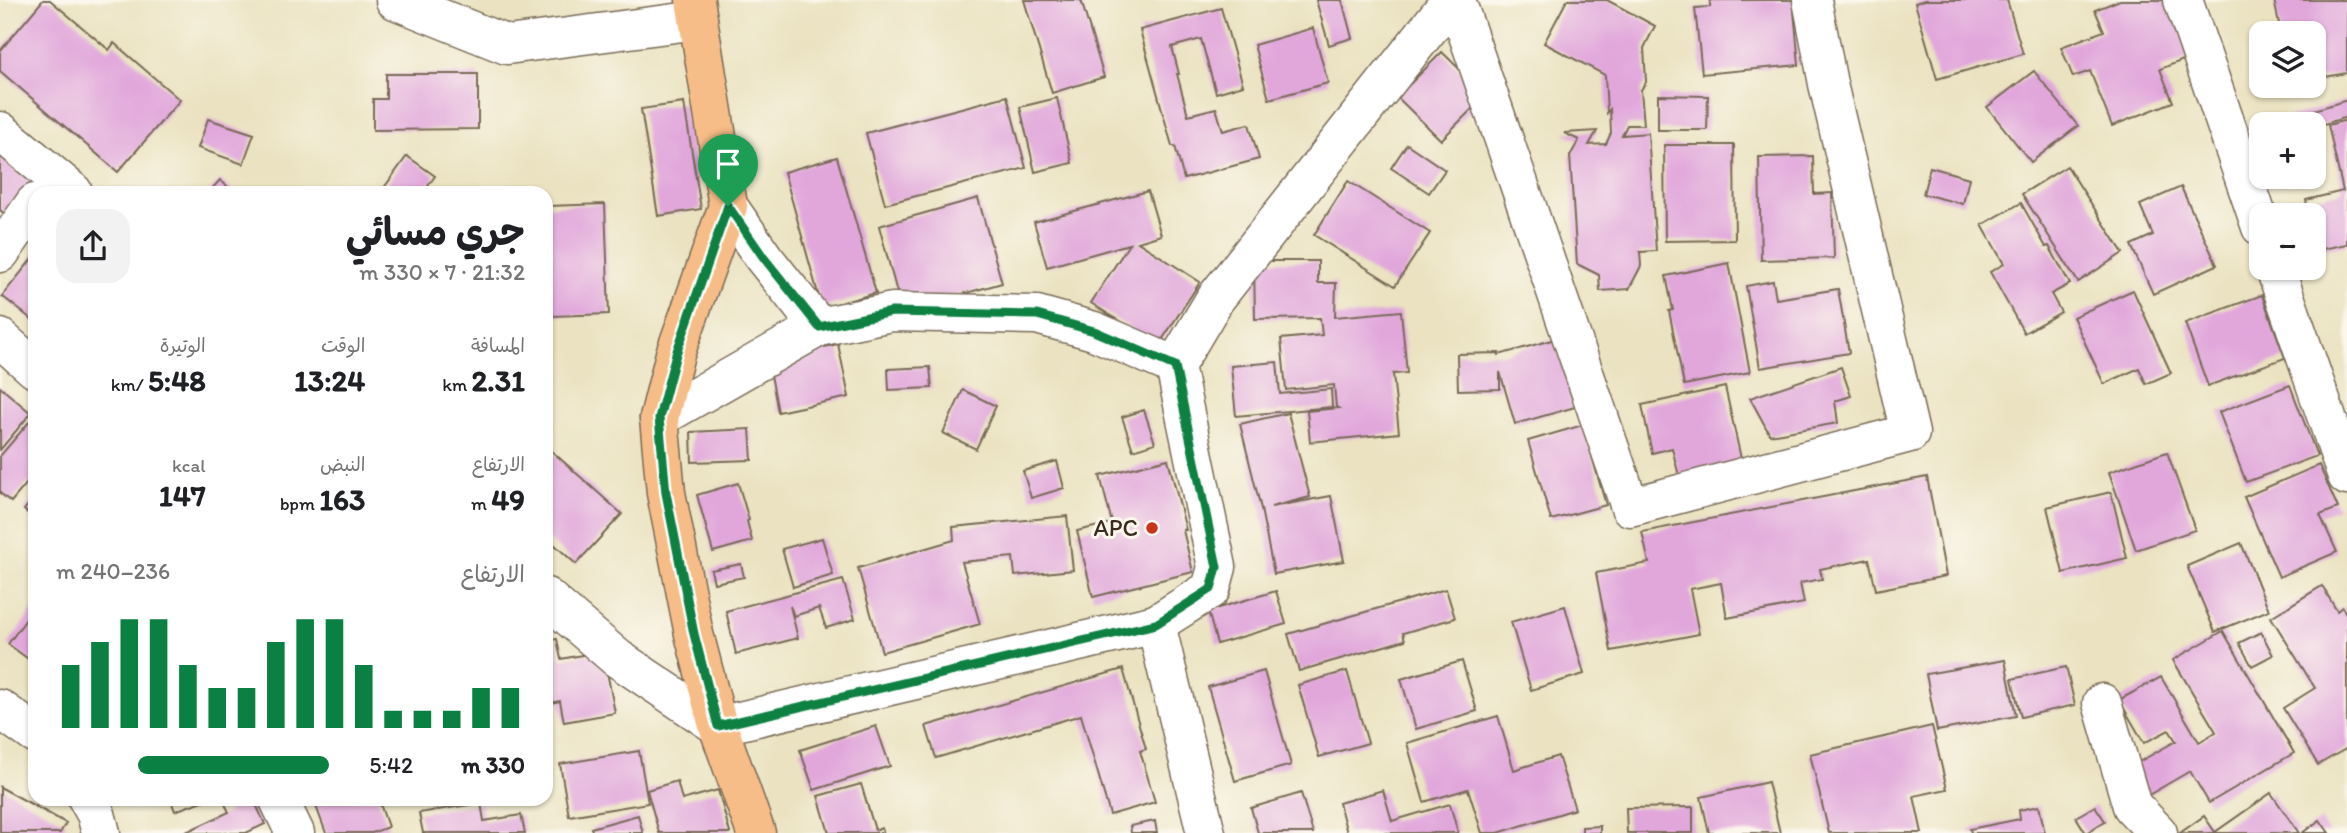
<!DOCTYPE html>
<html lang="ar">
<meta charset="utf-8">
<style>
:root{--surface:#fff;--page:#f2f2f2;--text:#202124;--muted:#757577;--accent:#0b8043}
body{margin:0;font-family:Itim,"Playpen Sans Arabic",sans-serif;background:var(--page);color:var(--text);direction:rtl;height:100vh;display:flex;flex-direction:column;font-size:26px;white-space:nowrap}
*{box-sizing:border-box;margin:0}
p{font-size:23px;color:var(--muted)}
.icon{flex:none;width:38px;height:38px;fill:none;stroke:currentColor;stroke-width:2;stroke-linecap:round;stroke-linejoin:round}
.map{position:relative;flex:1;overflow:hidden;direction:ltr}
.sheet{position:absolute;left:28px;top:186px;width:525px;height:620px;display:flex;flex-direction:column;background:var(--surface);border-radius:21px;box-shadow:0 2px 5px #0004;direction:rtl}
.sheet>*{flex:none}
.controls{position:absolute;left:2249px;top:21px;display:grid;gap:14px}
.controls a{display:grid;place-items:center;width:77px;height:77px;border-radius:14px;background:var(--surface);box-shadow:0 2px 5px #0004;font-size:35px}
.pin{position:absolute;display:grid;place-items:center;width:60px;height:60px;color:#fff;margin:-72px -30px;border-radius:50% 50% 50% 0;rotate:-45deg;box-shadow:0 0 7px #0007}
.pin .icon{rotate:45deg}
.round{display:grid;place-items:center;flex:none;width:74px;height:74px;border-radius:21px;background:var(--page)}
.summary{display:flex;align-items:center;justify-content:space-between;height:119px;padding:0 28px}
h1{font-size:38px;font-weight:700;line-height:52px}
.figures{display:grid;grid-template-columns:repeat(3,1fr);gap:10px;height:119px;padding:7px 28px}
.figures div{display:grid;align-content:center}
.figures b{font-size:30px;font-weight:700}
.figures small{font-size:19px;font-weight:400}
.figures p{font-size:19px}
.chart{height:196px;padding:14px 28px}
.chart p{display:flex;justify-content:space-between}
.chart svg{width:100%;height:126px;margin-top:7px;stroke:var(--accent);stroke-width:6}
ul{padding:0 28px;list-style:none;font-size:23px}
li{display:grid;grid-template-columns:112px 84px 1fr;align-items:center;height:52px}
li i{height:18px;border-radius:9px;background:var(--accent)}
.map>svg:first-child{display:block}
.building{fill:#e1a7db}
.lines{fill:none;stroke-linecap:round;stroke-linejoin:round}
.minor-casing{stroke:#786a57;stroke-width:41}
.major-casing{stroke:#786a57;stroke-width:41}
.minor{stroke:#fff;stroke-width:38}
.major{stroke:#f7bd88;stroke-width:38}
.route-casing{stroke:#fff;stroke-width:14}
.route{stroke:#0b8043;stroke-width:9}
.poi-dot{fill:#c8321e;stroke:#fbf7ec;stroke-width:2.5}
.labels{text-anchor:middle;stroke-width:6;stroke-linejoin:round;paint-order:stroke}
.poi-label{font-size:24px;fill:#3b2a1e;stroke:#fbf7ec;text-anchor:end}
</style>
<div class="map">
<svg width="2347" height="833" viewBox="0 0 2347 833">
<rect width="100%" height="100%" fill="#fbf7ec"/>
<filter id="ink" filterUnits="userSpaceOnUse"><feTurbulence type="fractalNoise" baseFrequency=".0143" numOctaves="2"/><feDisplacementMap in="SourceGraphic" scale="14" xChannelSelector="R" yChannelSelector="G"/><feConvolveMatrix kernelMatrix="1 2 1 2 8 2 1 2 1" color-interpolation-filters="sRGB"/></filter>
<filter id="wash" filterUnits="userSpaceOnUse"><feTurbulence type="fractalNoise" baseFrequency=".00686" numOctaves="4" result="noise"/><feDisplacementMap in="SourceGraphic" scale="28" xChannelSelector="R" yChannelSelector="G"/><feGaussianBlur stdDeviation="1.57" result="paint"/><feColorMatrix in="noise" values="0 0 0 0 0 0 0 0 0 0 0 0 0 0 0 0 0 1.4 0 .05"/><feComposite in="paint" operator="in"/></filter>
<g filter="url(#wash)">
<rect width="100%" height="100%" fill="#eae2c0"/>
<g id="blocks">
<!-- building -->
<g class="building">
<polygon points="43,0 50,0 109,50 114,43 180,100 118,172 0,71 0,51"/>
<polygon points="1024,0 1081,0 1104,77 1052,93"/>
<polygon points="1316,0 1342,0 1352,38 1329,45"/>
<polygon points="1567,0 1607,0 1655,26 1644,48 1646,82 1641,90 1644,125 1627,125 1622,135 1648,133 1656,251 1640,252 1641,266 1629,289 1600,291 1599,275 1577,264 1570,156 1579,140 1564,133 1597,131 1589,145 1606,144 1611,133 1610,109 1607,113 1605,75 1544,43"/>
<polygon points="1710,0 1793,0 1799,65 1702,74 1695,8 1710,7"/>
<polygon points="1925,0 2007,0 2023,54 1937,79 1915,3"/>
<polygon points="2120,0 2171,0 2194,56 2160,69 2173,102 2112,126 2090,71 2073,77 2061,47 2104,31 2095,10"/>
<polygon points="2274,0 2347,0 2347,73 2314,79 2314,33 2281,33"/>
<polygon points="1221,8 1243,85 1216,93 1201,39 1172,47 1179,74 1177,74 1188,115 1216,108 1223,131 1249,124 1259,159 1184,179 1175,146 1172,146 1140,30"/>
<polygon points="1313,28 1328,83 1269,99 1254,45"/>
<polygon points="1442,52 1486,95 1441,140 1397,97"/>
<polygon points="2034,71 2078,126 2031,162 1987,107"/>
<polygon points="386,74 478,74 478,129 373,130 373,99 386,99"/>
<polygon points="1658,95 1708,96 1707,130 1658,130"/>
<polygon points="1007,96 1026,168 885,204 866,133"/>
<polygon points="1057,98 1072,163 1035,172 1020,107"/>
<polygon points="2347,100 2347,117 2314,127 2314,124 2268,124"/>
<polygon points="684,103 701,209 658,216 641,109"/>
<polygon points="208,119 254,134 243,164 198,148"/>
<polygon points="2347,120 2347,244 2317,250 2314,234 2314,215 2309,215 2306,200 2343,191 2328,125"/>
<polygon points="1407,144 1445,170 1429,193 1391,168"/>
<polygon points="1664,145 1734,145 1735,240 1665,241"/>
<polygon points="0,156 35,185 8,217 0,210"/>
<polygon points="407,156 435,176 428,186 437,192 381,192"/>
<polygon points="1813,156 1814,194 1832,193 1834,258 1761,260 1759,157"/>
<polygon points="837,157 876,293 822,308 784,172"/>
<polygon points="2067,166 2123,253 2078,282 2022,194"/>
<polygon points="1930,167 1969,178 1963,204 1923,194"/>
<polygon points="220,180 234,192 209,192"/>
<polygon points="1348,181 1430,233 1395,286 1314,235"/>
<polygon points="2181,187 2217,265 2153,294 2131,245 2153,235 2140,205"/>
<polygon points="1148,191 1161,235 1138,242 1200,282 1158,346 1091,303 1129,244 1047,267 1034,222"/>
<polygon points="978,198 1002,283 902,311 879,226"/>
<polygon points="2021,203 2046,247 2049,246 2070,284 2051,294 2061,312 2024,333 1990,272 2004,264 1982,225"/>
<polygon points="605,204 609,314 552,316 548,206"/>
<polygon points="35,255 35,322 2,296"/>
<polygon points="1254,261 1318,261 1318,283 1336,283 1335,317 1401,311 1407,373 1393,374 1399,433 1310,442 1307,411 1338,408 1336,407 1334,385 1286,390 1281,339 1322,335 1320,318 1255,319"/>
<polygon points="1729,263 1750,372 1684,385 1669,311 1673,310 1666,276"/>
<polygon points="1773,281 1776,299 1838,289 1849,353 1760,368 1746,286"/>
<polygon points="2133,290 2171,373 2146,384 2139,368 2104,384 2073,317"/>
<polygon points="2262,295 2285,358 2208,386 2185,323"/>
<polygon points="1555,339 1575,407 1515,424 1500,372 1500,389 1458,390 1457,354 1499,353 1499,355"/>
<polygon points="838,344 849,397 778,412 768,359"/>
<polygon points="1277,362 1280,394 1331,389 1332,407 1236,416 1231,366"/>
<polygon points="930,367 932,388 889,390 888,369"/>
<polygon points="1841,367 1851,396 1835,401 1838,423 1770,435 1750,398"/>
<polygon points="2290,385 2317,456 2246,482 2219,412"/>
<polygon points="0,387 31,413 0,450"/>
<polygon points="1725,387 1742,463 1679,476 1672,448 1652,453 1642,405"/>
<polygon points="963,390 996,406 976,449 943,433"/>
<polygon points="1144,410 1155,443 1133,450 1122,417"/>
<polygon points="1288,413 1310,497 1271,507 1331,496 1344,561 1274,574 1261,509 1240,424"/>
<polygon points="35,415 35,489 27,483 11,502 0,493 0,456"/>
<polygon points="1583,425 1606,505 1551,520 1528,441"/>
<polygon points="750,429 752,460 692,462 691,432"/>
<polygon points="546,446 622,514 576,564 546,537"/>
<polygon points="2167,452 2195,530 2136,550 2109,472"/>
<polygon points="1168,459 1186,530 1183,530 1193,572 1093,597 1077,531 1112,523 1100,476"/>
<polygon points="1057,461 1064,488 1031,498 1023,471"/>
<polygon points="2319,465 2338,508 2320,515 2337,552 2279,577 2244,497"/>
<polygon points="1927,477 1946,576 1876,590 1869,559 1820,569 1822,579 1800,583 1804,603 1727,618 1721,583 1690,589 1699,634 1611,651 1596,573 1649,563 1642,532"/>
<polygon points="738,483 749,520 747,521 752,541 713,552 697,495"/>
<polygon points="2111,492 2127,558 2063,573 2047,507"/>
<polygon points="35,496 35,519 24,510"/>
<polygon points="1067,516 1073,570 1015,576 1013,557 962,562 980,624 882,652 858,568 954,540 953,527"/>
<polygon points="822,538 833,575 793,587 782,549"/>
<polygon points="2241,543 2269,610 2215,632 2187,566"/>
<polygon points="741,564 744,577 714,583 711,570"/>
<polygon points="843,580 855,619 826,628 819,608 794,616 790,606 798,638 736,654 726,611"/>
<polygon points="2322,586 2337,611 2342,607 2347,615 2347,748 2318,765 2283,708 2315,688 2271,617"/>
<polygon points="1446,589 1455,618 1403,633 1405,640 1299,671 1288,634"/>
<polygon points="1276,591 1286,624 1217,644 1208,611"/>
<polygon points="1565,606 1584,674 1531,690 1511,622"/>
<polygon points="35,607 35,664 8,644"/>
<polygon points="2223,631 2294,753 2209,803 2190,771 2147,796 2130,767 2176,741 2169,730 2144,743 2119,700 2161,677 2199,742 2216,732 2173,660"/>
<polygon points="2261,632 2273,655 2252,666 2239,643"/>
<polygon points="557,639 561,659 603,651 615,713 564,722 560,701 546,704 546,641"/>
<polygon points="2005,660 2016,716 1937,731 1926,674"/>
<polygon points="1462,661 1477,711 1416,729 1401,679"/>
<polygon points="2066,667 2075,705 2021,717 2012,679"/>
<polygon points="1123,669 1146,749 1140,751 1155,802 1110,815 1081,715 936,758 926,726"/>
<polygon points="1264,671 1291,765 1235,781 1208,687"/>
<polygon points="1347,671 1368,743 1319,757 1298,685"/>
<polygon points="1498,716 1514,770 1558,756 1575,809 1498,833 1482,833 1468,789 1424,802 1407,743"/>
<polygon points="876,726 890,766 814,790 800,750"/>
<polygon points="1932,726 1947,789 1914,796 1922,833 1829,833 1810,754"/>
<polygon points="639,751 648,803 569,816 560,764"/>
<polygon points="677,781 682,800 718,790 730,833 659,833 647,790"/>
<polygon points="1768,782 1780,833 1709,833 1701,797"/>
<polygon points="861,784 875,830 882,828 883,833 829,833 818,796"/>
<polygon points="0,787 66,823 60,833 0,833"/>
<polygon points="1383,790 1392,821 1450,804 1458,833 1347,833 1339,803"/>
<polygon points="1301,793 1313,833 1258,833 1251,808"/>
<polygon points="2271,793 2299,833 2180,833 2204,816 2215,832"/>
<polygon points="170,798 211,798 175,811"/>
<polygon points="222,798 253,798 265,824 246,833 184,833 229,812"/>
<polygon points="313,798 378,798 388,827 372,833 326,833"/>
<polygon points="481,803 484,821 521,815 525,833 423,833 419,813"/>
<polygon points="2039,806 2045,833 1971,833 1970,829 2020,819 2019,810"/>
<polygon points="2095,806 2105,821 2086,833 2076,817"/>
<polygon points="1693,807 1693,833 1627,833 1626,808"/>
<polygon points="638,815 643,833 593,833 591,828"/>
<polygon points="2320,820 2329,833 2302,833"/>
<polygon points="1155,821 1157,833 1131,833 1130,826"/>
<polygon points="1600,826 1600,833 1582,833 1582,827"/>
</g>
</g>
</g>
<g filter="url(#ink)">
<use href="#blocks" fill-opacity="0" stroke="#786a57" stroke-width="2"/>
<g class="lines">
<!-- minor casing -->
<g class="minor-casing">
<g id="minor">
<polyline points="395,0 507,45 698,20"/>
<polyline points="1456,0 1630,507 1910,433 1828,84 1812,0"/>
<polyline points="2183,0 2261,227"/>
<polyline points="0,131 73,192"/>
<polyline points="728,206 764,258 819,327 892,312 1037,315 1094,331 1175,366"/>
<polyline points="0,253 35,203"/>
<polyline points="2275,268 2347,476"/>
<polyline points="0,338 35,369"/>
<polyline points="659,418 819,327"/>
<polyline points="546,597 617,658 718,726 1156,624"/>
<polyline points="2102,703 2132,806 2158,833"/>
<polyline points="0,709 35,734"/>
<polyline points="87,798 96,814 101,833"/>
<polyline points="278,798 295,833"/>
<polyline points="1206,833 1156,624 1211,589 1217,567 1175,366 1215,299 1451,0"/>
</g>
</g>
<!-- major casing -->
<g class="major-casing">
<polyline id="major" points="695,0 728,206 675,354 659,418 666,493 694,634 718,726 756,833"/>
</g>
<!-- minor -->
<use href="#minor" class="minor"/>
<!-- major -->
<use href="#major" class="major"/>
</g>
</g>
<g class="lines" filter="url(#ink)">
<!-- route casing -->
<g class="route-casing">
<polygon id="route" points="728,206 764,258 819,327 892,312 1037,315 1094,331 1175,366 1217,567 1211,589 1156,624 718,726 694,634 666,493 659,418 676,354"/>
</g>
<!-- route -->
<use href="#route" class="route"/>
</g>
<!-- markers -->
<circle class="poi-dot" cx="1152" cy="528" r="7"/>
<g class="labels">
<!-- poi labels -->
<g class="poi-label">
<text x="1138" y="536">APC</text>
</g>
</g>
</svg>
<div class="controls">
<a><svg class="icon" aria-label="layers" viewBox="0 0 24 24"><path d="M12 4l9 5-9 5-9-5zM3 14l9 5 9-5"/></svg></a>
<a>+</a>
<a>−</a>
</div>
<div class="pin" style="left:728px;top:206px;background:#1e9e55"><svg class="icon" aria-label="arrive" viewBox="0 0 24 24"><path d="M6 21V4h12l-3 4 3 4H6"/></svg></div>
<section class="sheet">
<div class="summary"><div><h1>جري مسائي</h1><p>21:32 · 7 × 330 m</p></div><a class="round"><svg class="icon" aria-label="share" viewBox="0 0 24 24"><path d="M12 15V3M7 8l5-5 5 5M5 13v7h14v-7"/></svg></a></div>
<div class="figures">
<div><p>المسافة</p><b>2.31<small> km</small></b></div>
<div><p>الوقت</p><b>13:24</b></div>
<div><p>الوتيرة</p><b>5:48<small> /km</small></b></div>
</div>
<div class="figures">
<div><p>الارتفاع</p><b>49<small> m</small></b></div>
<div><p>النبض</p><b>163<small> bpm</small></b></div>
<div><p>kcal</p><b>147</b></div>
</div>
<div class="chart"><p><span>الارتفاع</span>236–240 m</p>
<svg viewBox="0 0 160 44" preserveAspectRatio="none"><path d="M5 44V22M15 44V14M25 44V6M35 44V6M45 44V22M55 44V30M65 44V30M75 44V14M85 44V6M95 44V6M105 44V22M115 44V38M125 44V38M135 44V38M145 44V30M155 44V30"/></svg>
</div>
<ul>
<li><b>330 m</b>5:42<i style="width:70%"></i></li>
</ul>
</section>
</div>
